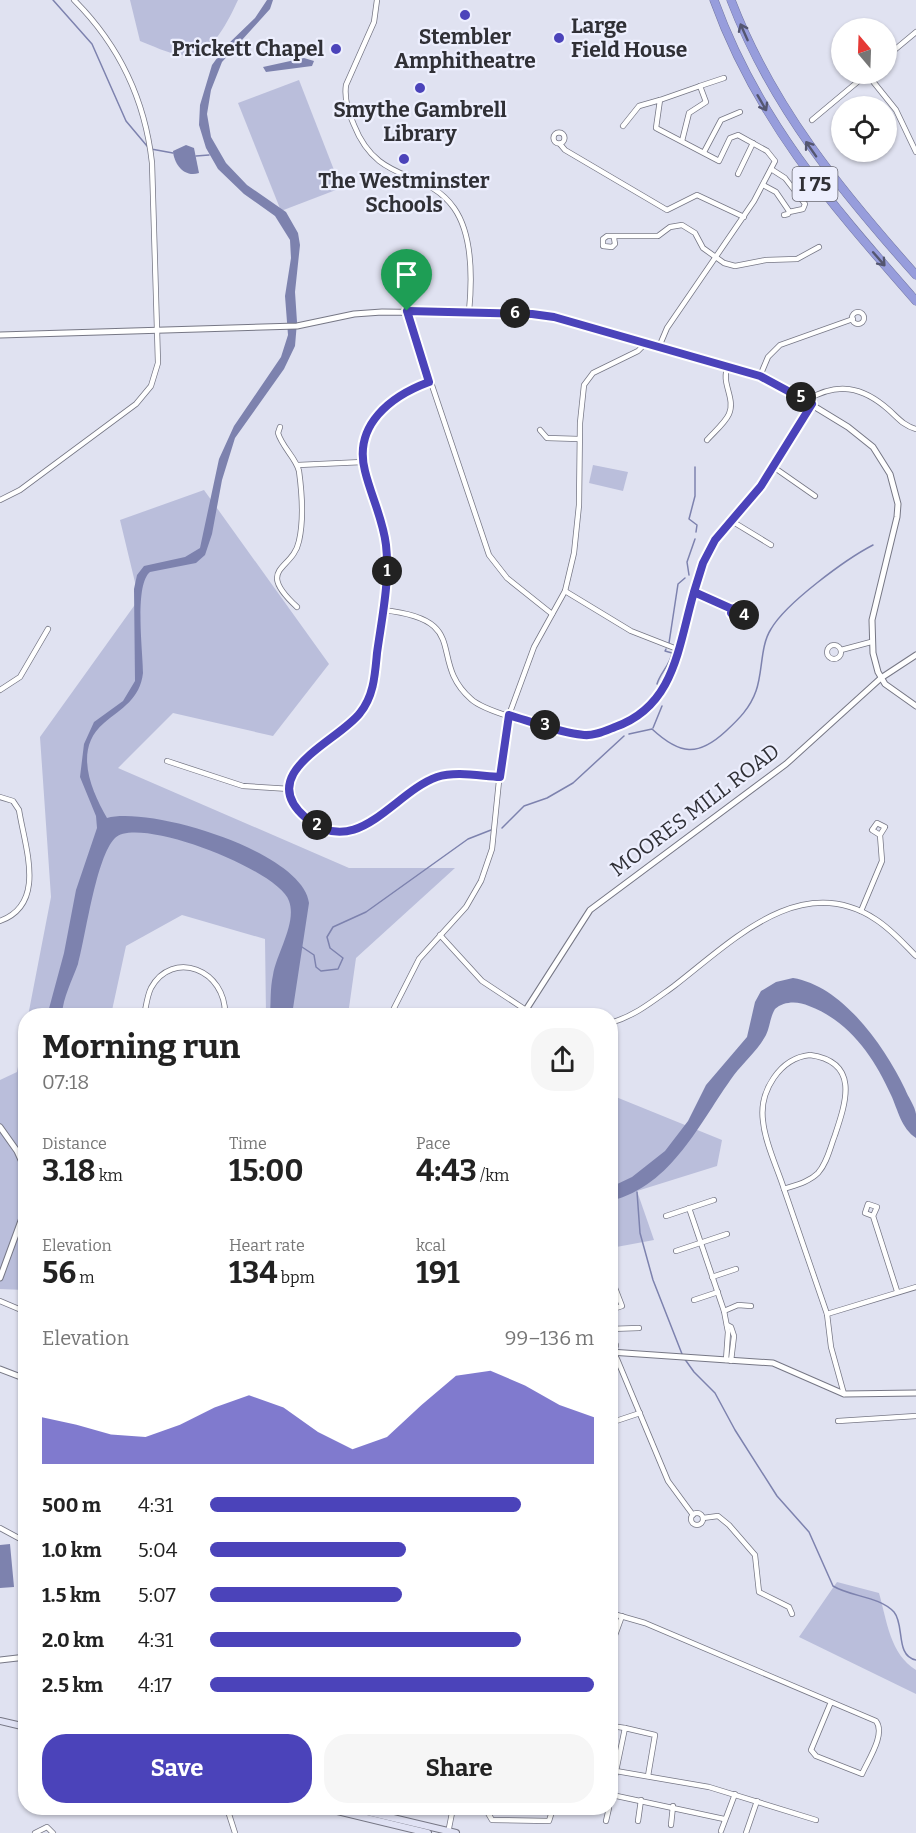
<!DOCTYPE html>
<meta charset="utf-8">
<style>
:root{--surface:#fff;--page:#f6f6f6;--text:#222;--muted:#767676;--accent:#4b43ba}
body{margin:0;font-family:Bitter,serif;background:var(--page);color:var(--text);height:100vh;display:flex;flex-direction:column;font-size:22px;white-space:nowrap}
*{box-sizing:border-box;margin:0}
p{font-size:20px;color:var(--muted)}
.icon{flex:none;width:33px;height:33px;fill:none;stroke:currentColor;stroke-width:2;stroke-linecap:round;stroke-linejoin:round}
.map{position:relative;flex:1;overflow:hidden}
.panel{position:absolute;left:18px;top:1008px;width:600px;height:807px;display:flex;flex-direction:column;background:var(--surface);border-radius:24px;box-shadow:0 2px 4px #0004}
.panel>*{flex:none}
.needle{width:39px;rotate:341deg}
.controls{position:absolute;left:831px;top:18px;display:grid;gap:12px}
.controls a{display:grid;place-items:center;width:66px;height:66px;border-radius:50%;background:var(--surface);box-shadow:0 2px 4px #0004;font-size:30px}
.pin{position:absolute;display:grid;place-items:center;width:51px;height:51px;color:#fff;margin:-62px -26px;border-radius:50% 50% 50% 0;rotate:-45deg;box-shadow:0 0 6px #0007}
.pin .icon{rotate:45deg}
.km{position:absolute;width:30px;height:30px;margin:-15px;border-radius:50%;background:#222;color:#fff;font-size:16px;line-height:30px;text-align:center}
.round{display:grid;place-items:center;flex:none;width:63px;height:63px;border-radius:24px;background:var(--page)}
.summary{display:flex;align-items:center;justify-content:space-between;height:102px;padding:0 24px}
h1{font-size:33px;font-weight:700;line-height:45px}
.stats{display:grid;grid-template-columns:repeat(3,1fr);gap:9px;height:102px;padding:6px 24px}
.stats div{display:grid;align-content:center}
.stats b{font-size:30px;font-weight:700}
.stats small{font-size:16px;font-weight:400}
.stats p{font-size:16px}
.chart{height:168px;padding:12px 24px}
.chart p{display:flex;justify-content:space-between}
.chart svg{width:100%;height:108px;margin-top:6px;fill:var(--accent);opacity:.7}
.cta{display:flex;gap:12px;margin-top:auto;padding:12px 24px}
.cta a{flex:1;height:69px;border-radius:24px;background:var(--accent);color:#fff;font-size:24px;font-weight:700;line-height:69px;text-align:center}
.cta a+a{background:var(--page);color:var(--text)}
ul{padding:0 24px;list-style:none;font-size:20px}
li{display:grid;grid-template-columns:96px 72px 1fr;align-items:center;height:45px}
li i{height:15px;border-radius:8px;background:var(--accent)}
.map>svg:first-child{display:block}
.green{fill:#babedb}
.water{fill:#7d82ae}
.lines{fill:none;stroke-linecap:round;stroke-linejoin:round}
.stream{stroke:#7d82ae;stroke-width:1.5}
.minor-casing{stroke:#767785;stroke-width:6}
.tertiary-casing{stroke:#767785;stroke-width:7}
.secondary-casing{stroke:#767785;stroke-width:8}
.motorway-casing{stroke:#7377a2;stroke-width:9}
.minor{stroke:#fff;stroke-width:4.5}
.tertiary{stroke:#fff;stroke-width:5}
.secondary{stroke:#e0e2f4;stroke-width:6}
.motorway{stroke:#979ddc;stroke-width:8}
.oneway{stroke:#545670}
.route-casing{stroke:#fff;stroke-width:12}
.route{stroke:#4b43ba;stroke-width:8}
.poi-dot{fill:#4b43ba;stroke:#edeffe;stroke-width:2}
.labels{text-anchor:middle;stroke-width:4.5;stroke-linejoin:round;paint-order:stroke}
.shield{fill:#edeffe;stroke:#696972;stroke-width:1.5}
.shield-label{font-size:20px;font-weight:bold;fill:#303036}
.poi-label{font-size:21px;font-weight:bold;fill:#303036;stroke:#edeffe}
.street-label{font-size:21px;fill:#303036;stroke:#edeffe}
</style>
<div class="map">
<svg width="916" height="1833" viewBox="0 0 916 1833">
<rect width="100%" height="100%" fill="#e0e2f1"/>
<!-- green -->
<g class="green">
<path d="M 130,0 L 238,0 C 228,21 210,61 181,55 C 167,53 153,46 140,41 Z"/>
<polygon points="299,80 341,188 281,211 238,103"/>
<polygon points="593,465 628,472 623,491 589,483"/>
<polygon points="204,490 329,664 273,736 173,713 118,768 349,868 455,868 356,958 348,1015 266,1015 265,939 182,915 126,946 111,1015 28,1016 51,897 40,737 139,599 120,520"/>
<polygon points="25,1029 25,1290 0,1289 0,1080 17,1072"/>
<polygon points="611,1095 722,1140 717,1166 637,1191 654,1240 611,1248"/>
<path d="M 837,1582 L 879,1593 C 887,1621 890,1654 916,1670 L 916,1694 L 799,1637 Z"/>
</g>
<!-- water -->
<g class="water">
<path d="M 267,0 L 273,0 L 270,9 L 222,62 L 211,90 L 207,114 L 211,137 L 226,163 L 247,185 L 286,212 L 298,233 L 300,245 L 295,292 L 297,322 L 295,346 L 284,369 L 235,438 L 222,480 L 212,534 L 205,555 L 196,563 L 150,572 C 134,585 143,652 143,673 C 140,699 122,708 104,723 C 73,749 91,790 107,818 C 151,806 303,852 309,903 L 292,1015 L 270,1015 C 271,1002 270,988 273,975 C 277,952 297,923 289,901 C 279,870 138,815 115,838 C 96,857 86,935 78,964 C 72,981 63,997 62,1015 L 47,1016 L 64,953 L 76,890 L 97,828 L 96,816 L 80,777 L 84,744 L 94,722 L 123,701 L 135,681 L 134,589 L 137,575 L 144,566 L 185,557 L 200,548 L 219,459 L 234,426 L 281,357 L 288,335 L 285,296 L 291,258 L 290,240 L 275,216 L 244,194 L 218,169 L 206,148 L 199,125 L 200,105 L 212,65 L 226,46 L 255,18 Z"/>
<polygon points="304,58 314,61 312,66 266,72 263,67"/>
<path d="M 186,145 L 194,148 L 199,173 C 184,178 174,164 173,151 Z"/>
<path d="M 793,978 C 843,986 885,1047 905,1089 C 908,1097 915,1106 916,1114 C 916,1122 916,1130 916,1138 C 901,1128 898,1110 891,1095 C 874,1057 849,1021 809,1006 C 798,1001 784,1001 775,1009 C 770,1017 770,1027 766,1035 C 758,1050 744,1062 734,1075 C 699,1123 673,1185 611,1201 L 611,1187 L 632,1177 L 665,1151 L 688,1121 L 706,1085 L 747,1037 L 755,1002 L 761,991 L 776,982 Z"/>
<polygon points="10,1544 14,1587 0,1588 0,1545"/>
</g>
<g class="lines">
<!-- stream -->
<g class="stream">
<polyline points="53,0 92,44 126,121 147,146"/>
<polyline points="151,149 173,153"/>
<polyline points="196,156 209,155"/>
<polyline points="695,467 695,496 689,519 697,525 696,532"/>
<polyline points="689,575 687,562 695,539"/>
<polyline points="669,643 678,584 685,578"/>
<path d="M 657,684 C 660,673 670,665 672,653 L 665,651 L 666,649"/>
<polyline points="653,728 662,706"/>
<path d="M 629,734 L 652,729 C 680,755 698,757 726,731 C 739,719 750,708 756,691 C 763,672 760,646 771,629 C 786,603 846,559 873,545"/>
<polyline points="502,828 524,806 547,798 573,783 624,736"/>
<polyline points="302,947 314,955 316,967 321,971 338,969 343,958 330,948 327,937 333,927 366,912 468,839 491,830"/>
<polyline points="637,1192 640,1233 653,1280 682,1354"/>
<path d="M 684,1358 L 694,1372 L 715,1393 L 735,1430 L 777,1496 L 809,1532 L 833,1586 C 851,1597 879,1596 894,1612 C 905,1625 895,1656 916,1660"/>
</g>
<!-- minor casing -->
<g class="minor-casing">
<g id="minor">
<path d="M 377,0 L 374,22 L 346,85 C 344,99 348,112 354,125 C 378,186 425,167 454,208 C 473,235 472,281 469,312"/>
<polyline points="886,57 916,32"/>
<polyline points="867,74 896,110 916,152"/>
<polyline points="700,86 724,78"/>
<polyline points="660,100 700,86 706,102 689,113 682,141"/>
<polyline points="812,120 867,74"/>
<polyline points="623,126 639,106 660,100 656,128 719,161 730,138 738,135 767,151 775,161 754,201 667,328 659,347"/>
<circle cx="559" cy="138" r="5.5"/>
<polyline points="560,144 565,150 667,210 697,195 744,217"/>
<polyline points="704,152 721,120 740,112"/>
<polyline points="771,169 785,178 805,204 803,209 789,212"/>
<polyline points="738,174 753,143"/>
<polyline points="763,185 776,192 789,211 788,214 784,215"/>
<polyline points="614,238 615,244 612,247 603,246 603,239 607,236 658,236 670,227 682,225 695,233 703,248 724,263 735,266 766,260 797,259 819,247"/>
<polyline points="407,311 489,555 507,578 552,614"/>
<circle cx="858" cy="318" r="6"/>
<polyline points="760,376 768,357 780,345 853,319"/>
<path d="M 429,382 C 315,424 384,479 387,557 C 389,592 379,658 371,693 C 354,733 303,745 293,774 C 289,785 290,796 296,805 C 301,815 310,821 320,826 C 368,848 396,792 436,778 C 456,771 479,776 500,777"/>
<path d="M 807,400 C 837,382 862,386 889,410 C 898,418 904,426 916,429"/>
<path d="M 280,427 L 278,433 C 282,447 296,458 299,471 C 302,493 304,519 299,541 C 293,571 254,567 297,607"/>
<polyline points="540,430 547,438 579,439"/>
<path d="M 707,440 C 714,432 725,423 729,414 C 736,398 720,382 728,367"/>
<polyline points="298,465 363,462"/>
<polyline points="772,466 815,496"/>
<path d="M 0,500 L 20,490 L 136,404 L 151,386 L 158,363 L 152,163 C 145,100 119,45 74,0"/>
<polyline points="730,520 771,545"/>
<polyline points="565,591 631,631 677,649"/>
<polyline points="694,592 732,609"/>
<circle cx="738" cy="612" r="6"/>
<path d="M 383,610 C 474,620 426,659 471,699 C 487,714 561,731 585,735 C 608,735 639,721 654,704 C 681,673 688,594 707,554 C 720,526 744,509 761,485 C 779,459 795,431 812,404"/>
<circle cx="834" cy="652" r="7"/>
<polyline points="841,650 871,642"/>
<polyline points="0,690 20,677 48,629"/>
<polyline points="167,761 243,786 290,789"/>
<path d="M 0,797 L 13,801 L 19,810 C 25,848 47,904 0,921"/>
<polyline points="861,911 882,861 880,835 885,827 877,823 872,830 880,835"/>
<polyline points="440,935 482,981 535,1016"/>
<path d="M 144,1016 C 146,1007 147,996 151,988 C 172,949 227,969 225,1016"/>
<polyline points="390,1016 419,959 466,907 481,881 492,849 503,742 509,715 534,647 565,591 574,553 579,505 580,423 584,385 593,373 638,351 645,344"/>
<path d="M 610,1023 C 635,1016 653,1001 674,986 C 730,943 800,870 875,919 C 891,929 903,943 916,956"/>
<path d="M 810,1055 C 860,1062 846,1102 835,1135 C 830,1148 827,1163 818,1173 C 809,1182 796,1185 784,1189 C 777,1167 765,1143 763,1121 C 759,1091 780,1058 810,1055 Z"/>
<polyline points="784,1189 827,1314 831,1347 844,1394"/>
<polyline points="689,1208 724,1311 728,1332 726,1360"/>
<polyline points="666,1216 714,1200"/>
<polyline points="873,1216 865,1213 868,1204 877,1207 873,1216 897,1291"/>
<polyline points="676,1251 727,1234"/>
<polyline points="712,1277 736,1269"/>
<polyline points="694,1300 718,1292"/>
<polyline points="0,1301 26,1312"/>
<polyline points="610,1310 622,1306 612,1280"/>
<polyline points="724,1311 738,1305 751,1306"/>
<polyline points="827,1314 916,1287"/>
<polyline points="727,1325 731,1327 734,1336 731,1361"/>
<polyline points="610,1329 639,1328"/>
<polyline points="610,1333 616,1345 614,1353"/>
<polyline points="610,1349 617,1359 668,1481 693,1515"/>
<polyline points="838,1421 916,1416"/>
<polyline points="610,1423 640,1413"/>
<circle cx="697" cy="1519" r="6"/>
<polyline points="703,1518 718,1516 729,1525 755,1555 759,1592 789,1607 792,1614"/>
<polyline points="0,1528 26,1542"/>
<path d="M 610,1613 L 645,1623 L 876,1721 C 886,1734 868,1760 862,1774 L 816,1756 L 811,1750 L 831,1702"/>
<polyline points="610,1649 622,1616"/>
<polyline points="612,1726 625,1728"/>
<polyline points="610,1770 709,1787 816,1820"/>
<polyline points="612,1795 724,1819"/>
<polyline points="610,1800 625,1728 655,1735 648,1776"/>
<polyline points="227,1808 235,1833"/>
<polyline points="485,1808 492,1820 549,1821 553,1808"/>
<polyline points="606,1821 609,1808"/>
<polyline points="638,1821 641,1800"/>
<polyline points="671,1825 673,1806"/>
<polyline points="721,1831 735,1794"/>
<polyline points="35,1833 47,1827 53,1833"/>
<polyline points="448,1833 453,1808"/>
<polyline points="746,1833 757,1801"/>
</g>
</g>
<!-- tertiary casing -->
<g class="tertiary-casing">
<g id="tertiary">
<polyline points="0,335 297,326 354,314 382,312 532,314 553,317 771,380 848,427 873,447 890,474 898,504 897,517 872,620 873,653 878,672 885,684 916,706"/>
<polyline points="522,1016 590,910 786,764 881,678 916,655"/>
<polyline points="0,1127 17,1151 26,1171"/>
<polyline points="0,1278 26,1207"/>
<polyline points="610,1352 773,1363 844,1394 916,1393"/>
<polyline points="0,1369 26,1379"/>
<polyline points="0,1660 26,1657"/>
</g>
</g>
<!-- secondary casing -->
<g class="secondary-casing">
<g id="secondary">
<polyline points="0,1721 26,1727"/>
<polyline points="325,1808 428,1833"/>
<polyline points="351,1808 456,1833"/>
</g>
</g>
<!-- motorway casing -->
<g class="motorway-casing">
<g id="motorway">
<path d="M 714,0 C 758,122 833,206 916,301"/>
<path d="M 731,0 C 772,107 841,191 916,275"/>
</g>
</g>
<!-- minor -->
<use href="#minor" class="minor"/>
<!-- tertiary -->
<use href="#tertiary" class="tertiary"/>
<!-- secondary -->
<use href="#secondary" class="secondary"/>
<!-- motorway -->
<use href="#motorway" class="motorway"/>
</g>
<!-- one-way arrows -->
<defs><path id="oneway-shaft" d="M-6 0H5M1.5-3L5.5 0L1.5 3" fill="none" stroke-width="1.6" stroke-linecap="round" stroke-linejoin="round" transform="scale(1.5)"/></defs>
<g class="oneway">
<use href="#oneway-shaft" transform="translate(744 32) rotate(-114)"/>
<use href="#oneway-shaft" transform="translate(762 103) rotate(60)"/>
<use href="#oneway-shaft" transform="translate(811 149) rotate(-125)"/>
<use href="#oneway-shaft" transform="translate(879 259) rotate(49)"/>
</g>
<g class="lines">
<!-- route casing -->
<g class="route-casing">
<path id="route" d="M 407,311 L 429,382 C 391,396 353,425 365,471 C 371,496 383,519 386,545 C 390,581 382,617 377,653 C 375,674 374,696 360,713 C 339,741 253,773 306,818 C 357,861 394,792 437,777 C 456,771 480,776 500,777 L 509,715 C 532,722 560,733 584,735 C 595,736 605,731 615,727 C 675,706 678,647 694,592 L 732,609 L 740,606 L 744,615 L 735,618 L 731,613 L 732,609 L 694,592 L 703,563 L 715,540 L 761,486 L 812,404 L 760,376 L 554,317 L 532,314 L 407,311"/>
</g>
<!-- route -->
<use href="#route" class="route"/>
</g>
<!-- markers -->
<g class="poi-dot">
<circle cx="465" cy="15" r="6"/>
<circle cx="559" cy="38" r="6"/>
<circle cx="336" cy="49" r="6"/>
<circle cx="420" cy="88" r="6"/>
<circle cx="404" cy="159" r="6"/>
</g>
<g class="labels">
<!-- shield labels -->
<rect class="shield" x="792.5" y="167" width="45" height="34" rx="4.5"/>
<g class="shield-label">
<text x="815" y="191">I 75</text>
</g>
<!-- poi labels -->
<g class="poi-label">
<text x="571" y="33" text-anchor="start">Large<tspan x="571" dy="24">Field House</tspan></text>
<text x="465" y="44">Stembler<tspan x="465" dy="24">Amphitheatre</tspan></text>
<text x="324" y="56" text-anchor="end">Prickett Chapel</text>
<text x="420" y="117">Smythe Gambrell<tspan x="420" dy="24">Library</tspan></text>
<text x="404" y="188">The Westminster<tspan x="404" dy="24">Schools</tspan></text>
</g>
<!-- street labels -->
<g class="street-label">
<text transform="translate(695 810) rotate(-37)" y="7">MOORES MILL ROAD</text>
</g>
</g>
</svg>
<div class="controls">
<a><svg class="needle" viewBox="-14 -14 28 28"><path d="M0-13l5 13h-10z" fill="#e53935"/><path d="M0 13l5-13h-10z" fill="#767676"/></svg></a>
<a><svg class="icon" aria-label="locate" viewBox="0 0 24 24"><circle cx="12" cy="12" r="6"/><path d="M12 2v4M12 18v4M2 12h4M18 12h4"/></svg></a>
</div>
<div class="pin" style="left:407px;top:311px;background:#1e9e55"><svg class="icon" aria-label="arrive" viewBox="0 0 24 24"><path d="M6 21V4h12l-3 4 3 4H6"/></svg></div>
<b class="km" style="left:387px;top:571px">1</b>
<b class="km" style="left:317px;top:825px">2</b>
<b class="km" style="left:545px;top:725px">3</b>
<b class="km" style="left:744px;top:615px">4</b>
<b class="km" style="left:801px;top:397px">5</b>
<b class="km" style="left:515px;top:313px">6</b>
<section class="panel">
<div class="summary"><div><h1>Morning run</h1><p>07:18</p></div><a class="round"><svg class="icon" aria-label="share" viewBox="0 0 24 24"><path d="M12 15V3M7 8l5-5 5 5M5 13v7h14v-7"/></svg></a></div>
<div class="stats">
<div><p>Distance</p><b>3.18<small> km</small></b></div>
<div><p>Time</p><b>15:00</b></div>
<div><p>Pace</p><b>4:43<small> /km</small></b></div>
</div>
<div class="stats">
<div><p>Elevation</p><b>56<small> m</small></b></div>
<div><p>Heart rate</p><b>134<small> bpm</small></b></div>
<div><p>kcal</p><b>191</b></div>
</div>
<div class="chart"><p><span>Elevation</span>99–136 m</p>
<svg viewBox="0 0 160 44" preserveAspectRatio="none"><path d="M0 44V25L10 28L20 32L30 33L40 28L50 21L60 16L70 21L80 31L90 38L100 33L110 20L120 8L130 6L140 12L150 20L160 25V44z"/></svg>
</div>
<ul>
<li><b>500 m</b>4:31<i style="width:81%"></i></li>
<li><b>1.0 km</b>5:04<i style="width:51%"></i></li>
<li><b>1.5 km</b>5:07<i style="width:50%"></i></li>
<li><b>2.0 km</b>4:31<i style="width:81%"></i></li>
<li><b>2.5 km</b>4:17<i style="width:100%"></i></li>
</ul>
<div class="cta"><a>Save</a><a>Share</a></div>
</section>
</div>
